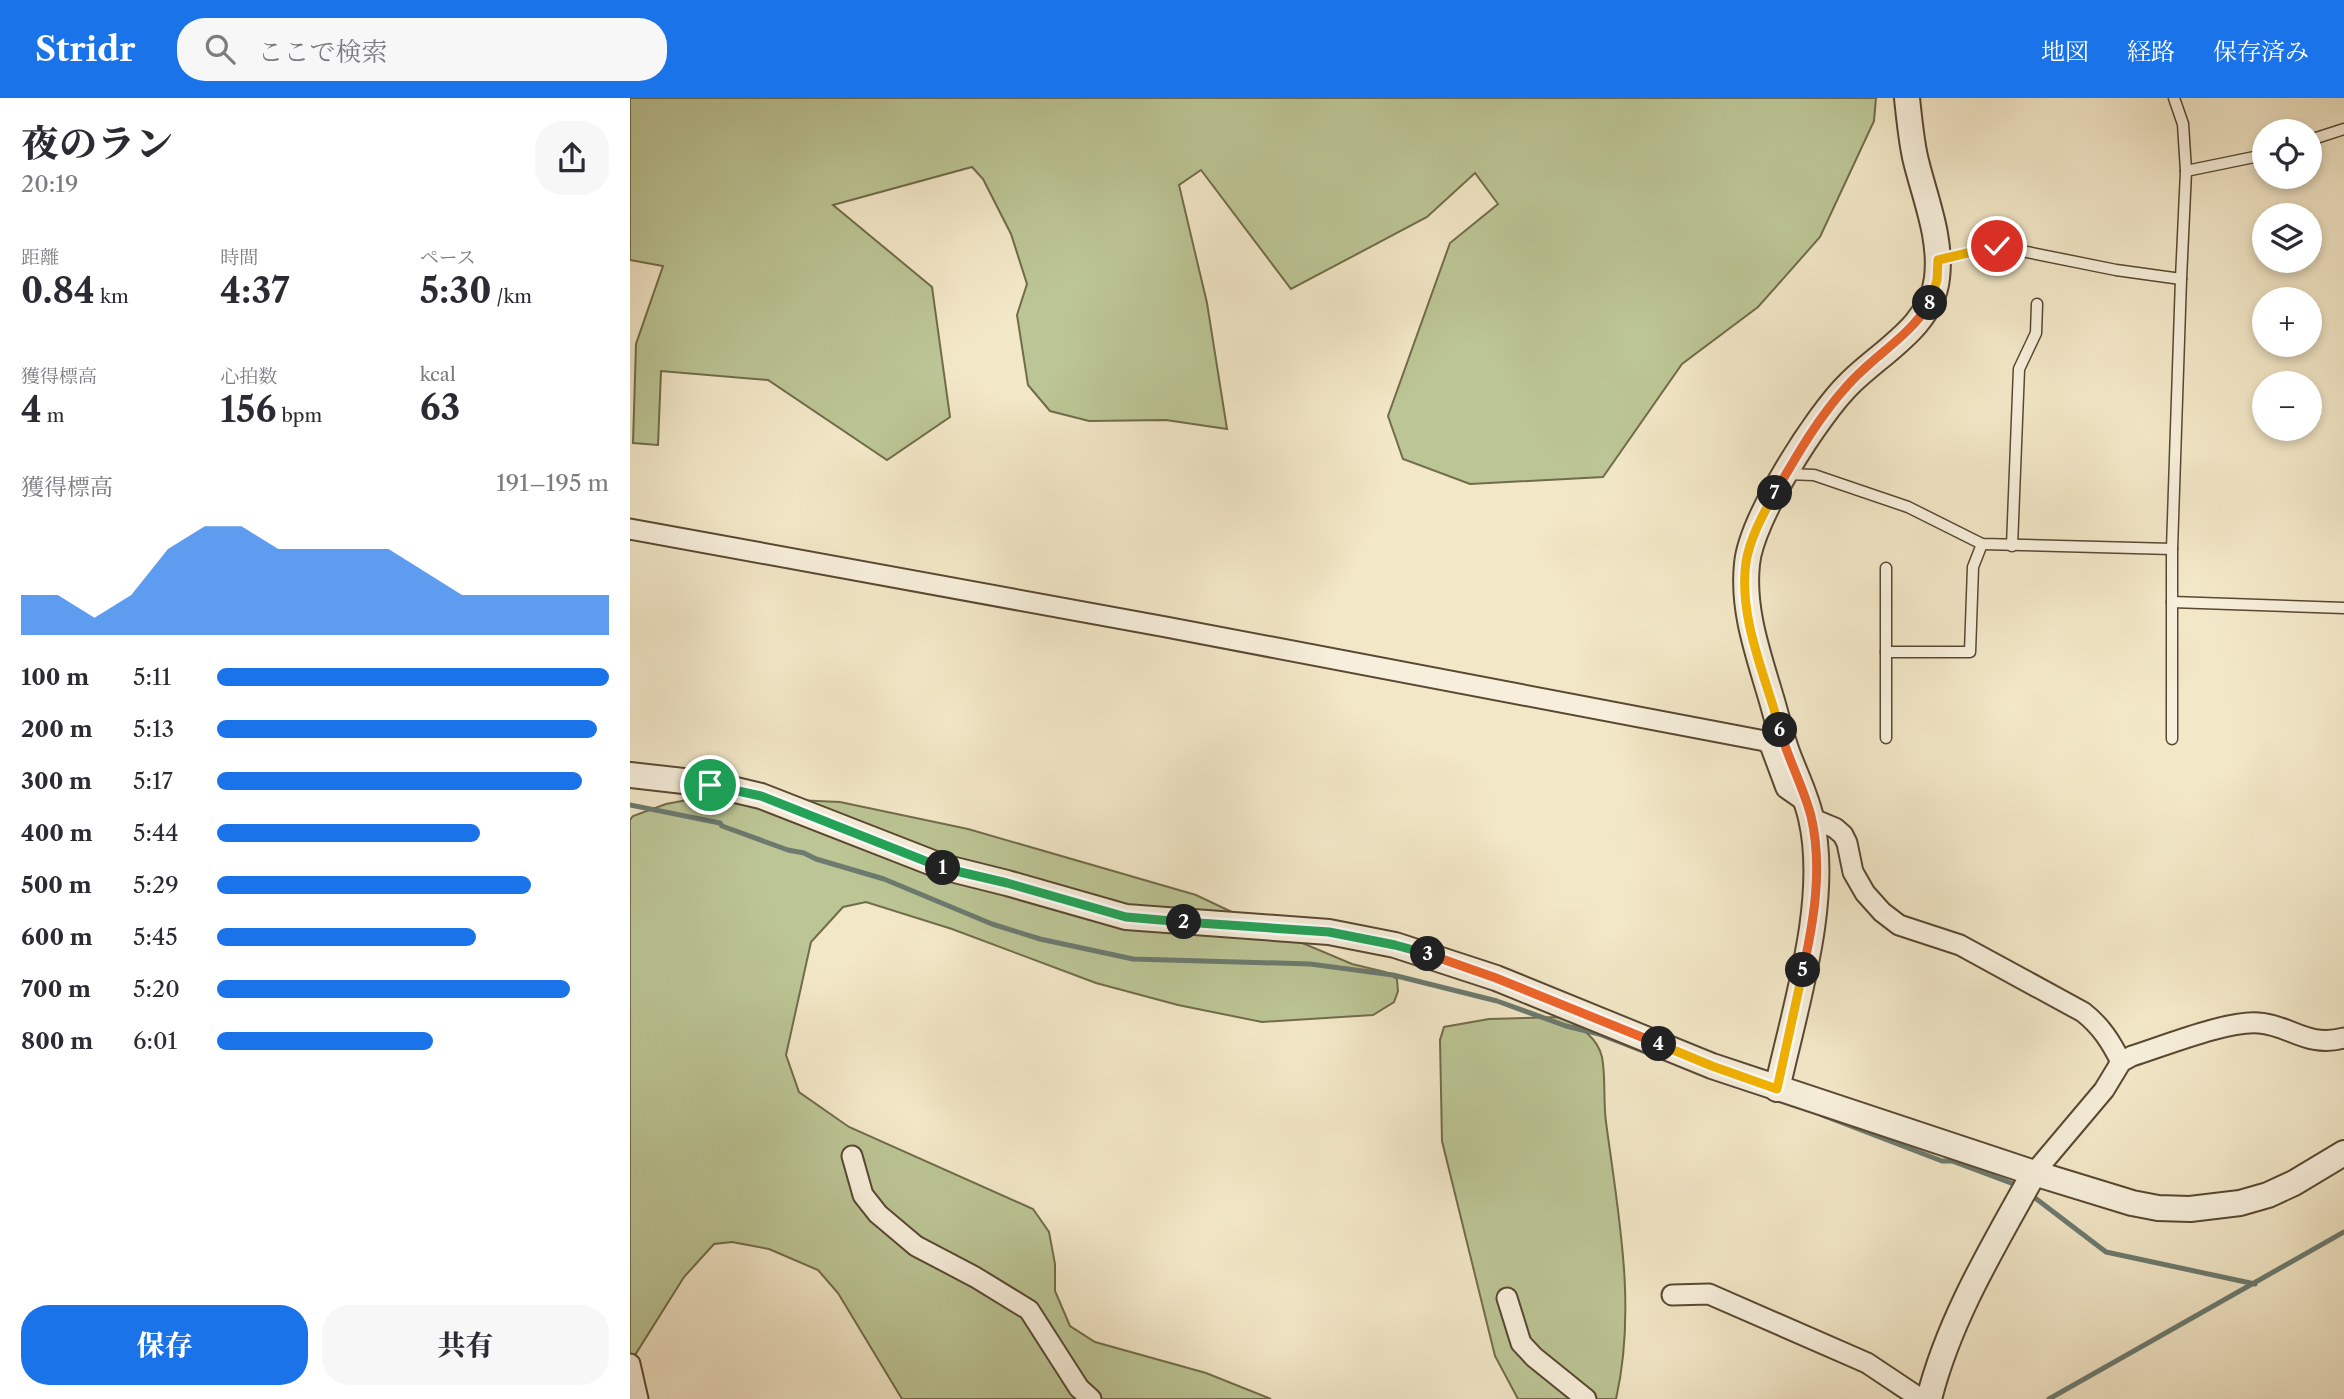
<!DOCTYPE html>
<html lang="ja">
<meta charset="utf-8">
<style>
:root{--surface:#fff;--page:#f7f7f7;--text:#2b2b33;--muted:#7c7c81;--accent:#1a73e8}
body{margin:0;font-family:"Libre Caslon Text","Noto Serif JP",serif;background:var(--page);color:var(--text);height:100vh;display:flex;flex-direction:column;font-size:26px;white-space:nowrap}
*{box-sizing:border-box;margin:0}
p{font-size:23px;color:var(--muted)}
.icon{flex:none;width:38px;height:38px;fill:none;stroke:currentColor;stroke-width:2;stroke-linecap:round;stroke-linejoin:round}
.map{position:relative;flex:1;overflow:hidden}
.panel{display:flex;flex-direction:column;background:var(--surface);width:630px}
.panel>*{flex:none}
.buttons{position:absolute;left:1622px;top:21px;display:grid;gap:14px}
.buttons a{display:grid;place-items:center;width:70px;height:70px;border-radius:50%;background:var(--surface);box-shadow:0 4px 10px #0003;font-size:35px}
.pin{position:absolute;display:grid;place-items:center;width:60px;height:60px;color:#fff;margin:-30px;border:4px solid #fff;border-radius:50%;box-shadow:0 2px 7px #0007}
.km{position:absolute;width:35px;height:35px;margin:-18px;border-radius:50%;background:#222;color:#fff;font-size:19px;line-height:35px;text-align:center}
.round{display:grid;place-items:center;flex:none;width:74px;height:74px;border-radius:28px;background:var(--page)}
.headline{display:flex;align-items:center;justify-content:space-between;height:119px;padding:0 21px}
h1{font-size:38px;font-weight:800;line-height:52px}
.figures{display:grid;grid-template-columns:repeat(3,1fr);gap:10px;height:119px;padding:7px 21px}
.figures div{display:grid;align-content:center}
.figures b{font-size:35px;font-weight:800}
.figures small{font-size:19px;font-weight:400}
.figures p{font-size:19px}
.chart{height:196px;padding:14px 21px}
.chart p{display:flex;justify-content:space-between}
.chart svg{width:100%;height:126px;margin-top:7px;fill:var(--accent);opacity:.7}
.button{display:flex;gap:14px;margin-top:auto;padding:14px 21px}
.button a{flex:1;height:80px;border-radius:28px;background:var(--accent);color:#fff;font-size:28px;font-weight:800;line-height:80px;text-align:center}
.button a+a{background:var(--page);color:var(--text)}
ul{padding:0 21px;list-style:none;font-size:23px}
li{display:grid;grid-template-columns:112px 84px 1fr;align-items:center;height:52px}
li i{height:18px;border-radius:9px;background:var(--accent)}
header{display:flex;align-items:center;gap:42px;box-sizing:border-box;height:98px;padding:0 35px;background:var(--accent);color:#fff}
header strong{font-size:33px}
nav{display:flex;gap:38px;margin-inline-start:auto;font-size:24px}
.search{width:490px;height:63px;background:var(--page);display:flex;align-items:center;gap:18px;box-sizing:border-box;padding:0 24px;border-radius:28px;color:var(--muted);font-size:26px}
main{display:flex;flex:1;min-height:0}
.map>svg:first-child{display:block}
.green{fill:#bcc595;stroke:#716c4a;stroke-width:2}
.lines{fill:none;stroke-linecap:round;stroke-linejoin:round}
.stream{stroke:#6c7a6f;stroke-width:5}
.service-casing{stroke:#594832;stroke-width:13}
.minor-casing{stroke:#594832;stroke-width:23}
.tertiary-casing{stroke:#594832;stroke-width:28}
.service{stroke:#f7efdb;stroke-width:10}
.minor{stroke:#f7efdb;stroke-width:19}
.tertiary{stroke:#f7efdb;stroke-width:24}
.split-1-casing{stroke:#fff;stroke-width:14}
.split-2-casing{stroke:#fff;stroke-width:14}
.split-3-casing{stroke:#fff;stroke-width:14}
.split-4-casing{stroke:#fff;stroke-width:14}
.split-5-casing{stroke:#fff;stroke-width:14}
.split-6-casing{stroke:#fff;stroke-width:14}
.split-7-casing{stroke:#fff;stroke-width:14}
.split-8-casing{stroke:#fff;stroke-width:14}
.split-9-casing{stroke:#fff;stroke-width:14}
.split-1{stroke:#22a559;stroke-width:9}
.split-2{stroke:#22a559;stroke-width:9}
.split-3{stroke:#22a559;stroke-width:9}
.split-4{stroke:#f0652b;stroke-width:9}
.split-5{stroke:#f5b400;stroke-width:9}
.split-6{stroke:#f0652b;stroke-width:9}
.split-7{stroke:#f5b400;stroke-width:9}
.split-8{stroke:#f0652b;stroke-width:9}
.split-9{stroke:#f5b400;stroke-width:9}
</style>
<header>
<strong>Stridr</strong>
<div class="search"><svg class="icon" aria-label="search" viewBox="0 0 24 24"><circle cx="10" cy="10" r="6"/><path d="M15 15l6 6"/></svg>ここで検索</div>
<nav><a>地図</a><a>経路</a><a>保存済み</a></nav>
</header>
<main>
<section class="panel">
<div class="headline"><div><h1>夜のラン</h1><p>20:19</p></div><a class="round"><svg class="icon" aria-label="share" viewBox="0 0 24 24"><path d="M12 15V3M7 8l5-5 5 5M5 13v7h14v-7"/></svg></a></div>
<div class="figures">
<div><p>距離</p><b>0.84<small> km</small></b></div>
<div><p>時間</p><b>4:37</b></div>
<div><p>ペース</p><b>5:30<small> /km</small></b></div>
</div>
<div class="figures">
<div><p>獲得標高</p><b>4<small> m</small></b></div>
<div><p>心拍数</p><b>156<small> bpm</small></b></div>
<div><p>kcal</p><b>63</b></div>
</div>
<div class="chart"><p><span>獲得標高</span>191–195 m</p>
<svg viewBox="0 0 160 44" preserveAspectRatio="none"><path d="M0 44V30L10 30L20 38L30 30L40 14L50 6L60 6L70 14L80 14L90 14L100 14L110 22L120 30L130 30L140 30L150 30L160 30V44z"/></svg>
</div>
<ul>
<li><b>100 m</b>5:11<i style="width:100%"></i></li>
<li><b>200 m</b>5:13<i style="width:97%"></i></li>
<li><b>300 m</b>5:17<i style="width:93%"></i></li>
<li><b>400 m</b>5:44<i style="width:67%"></i></li>
<li><b>500 m</b>5:29<i style="width:80%"></i></li>
<li><b>600 m</b>5:45<i style="width:66%"></i></li>
<li><b>700 m</b>5:20<i style="width:90%"></i></li>
<li><b>800 m</b>6:01<i style="width:55%"></i></li>
</ul>
<div class="button"><a>保存</a><a>共有</a></div>
</section>
<div class="map">
<svg width="1714" height="1301" viewBox="0 0 1714 1301">
<rect width="100%" height="100%" fill="#f2e7c7"/>
<filter id="stains"><feTurbulence type="fractalNoise" baseFrequency=".00286" numOctaves="4"/><feColorMatrix values="0 0 0 0 .2 0 0 0 0 .09 0 0 0 0 .02 0 0 0 .5 -.17"/></filter>
<radialGradient id="worn" r=".72"><stop offset=".6" stop-color="#630" stop-opacity="0"/><stop offset="1" stop-color="#630" stop-opacity=".3"/></radialGradient>
<!-- green -->
<g class="green">
<polygon points="0,0 1246,0 1244,23 1190,139 1128,209 1052,266 973,379 840,386 773,361 758,318 820,145 868,106 845,75 797,119 661,191 571,72 549,87 577,205 597,331 536,322 459,323 420,313 398,287 387,217 397,186 381,136 353,81 342,69 203,107 302,189 320,319 257,362 138,282 31,273 28,347 3,345 6,246 33,168 0,162"/>
<polygon points="78,698 210,704 338,731 566,797 625,825 722,866 755,874 767,881 768,893 764,904 743,917 632,924 548,907 466,885 322,831 236,804 213,809 181,844 156,957 169,994 219,1029 403,1111 419,1134 425,1166 425,1193 440,1228 465,1244 576,1275 641,1301 272,1301 208,1195 188,1172 139,1151 102,1144 84,1146 54,1179 0,1265 0,722 3,718 36,706"/>
<path d="M 932,919 C 949,929 967,938 972,959 C 976,980 973,1003 976,1024 C 988,1115 1007,1209 986,1301 L 888,1301 L 865,1258 L 812,1043 L 810,942 L 814,929 L 859,921 Z"/>
</g>
<g class="lines">
<!-- stream -->
<g class="stream">
<polyline points="0,707 90,725 92,728 158,752 174,755 186,761 254,781 362,826 410,841 503,861 680,866 763,877 867,903 936,928 969,936 1018,955"/>
<polyline points="1192,1017 1312,1063 1322,1063 1389,1088"/>
<polyline points="1400,1096 1476,1154 1625,1186"/>
<polyline points="1419,1301 1714,1134"/>
</g>
<!-- service casing -->
<g class="service-casing">
<g id="service">
<polyline points="1680,42 1714,31"/>
<polyline points="1556,73 1634,57"/>
<polyline points="1309,162 1367,148 1486,172 1551,181 1556,73 1553,26 1544,0"/>
<polyline points="1156,376 1184,377 1278,409 1352,446 1542,451"/>
<polyline points="1382,448 1389,271 1406,235 1407,206"/>
<polyline points="1256,470 1256,640"/>
<polyline points="1542,504 1714,510"/>
<polyline points="1256,554 1340,554 1343,469 1352,446"/>
<polyline points="1542,641 1542,451 1551,181"/>
</g>
</g>
<!-- minor casing -->
<g class="minor-casing">
<g id="minor">
<polyline points="0,431 536,529 1135,643 1140,647 1156,690 1176,704"/>
<path d="M 1181,720 L 1205,730 L 1213,737 L 1217,745 L 1223,774 L 1235,795 L 1252,814 L 1269,827 L 1330,847 L 1453,914 C 1471,928 1481,944 1491,964"/>
<polyline points="222,1058 233,1097 248,1116 286,1148 345,1179 399,1212 449,1290 461,1301"/>
<path d="M 1404,1075 L 1474,992 L 1491,964 L 1502,958 C 1534,948 1598,922 1629,925 C 1660,927 1677,950 1714,940"/>
<polyline points="1042,1197 1079,1196 1237,1265 1291,1301"/>
<polyline points="877,1200 891,1245 904,1259 956,1301"/>
<polyline points="0,1266 8,1301"/>
</g>
</g>
<!-- tertiary casing -->
<g class="tertiary-casing">
<g id="tertiary">
<polyline points="0,677 80,686 131,698 313,769 377,785 496,819 699,834 765,847 866,880 1082,968 1404,1075 1502,1105 1528,1110 1560,1111 1610,1105 1638,1097 1664,1085 1714,1055"/>
<path d="M 1147,991 C 1165,909 1200,802 1181,720 C 1176,697 1165,676 1157,654 C 1151,638 1147,620 1142,603 C 1129,558 1112,513 1117,466 C 1121,421 1187,317 1220,285 C 1251,254 1302,228 1307,180 C 1312,139 1294,98 1285,59 C 1281,40 1279,19 1277,0"/>
<path d="M 1299,1301 C 1319,1221 1364,1147 1404,1075"/>
</g>
</g>
<!-- service -->
<use href="#service" class="service"/>
<!-- minor -->
<use href="#minor" class="minor"/>
<!-- tertiary -->
<use href="#tertiary" class="tertiary"/>
</g>
<g class="lines">
<!-- split-1 casing -->
<g class="split-1-casing">
<polyline id="split-1" points="80,687 131,698 313,770"/>
</g>
<!-- split-2 casing -->
<g class="split-2-casing">
<polyline id="split-2" points="313,770 377,785 496,819 554,824"/>
</g>
<!-- split-3 casing -->
<g class="split-3-casing">
<polyline id="split-3" points="554,824 699,834 765,847 798,856"/>
</g>
<!-- split-4 casing -->
<g class="split-4-casing">
<polyline id="split-4" points="798,856 866,880 1029,946"/>
</g>
<!-- split-5 casing -->
<g class="split-5-casing">
<polyline id="split-5" points="1029,946 1082,968 1147,991 1173,872"/>
</g>
<!-- split-6 casing -->
<g class="split-6-casing">
<path id="split-6" d="M 1150,632 C 1158,661 1173,688 1181,718 C 1193,769 1184,822 1173,872"/>
</g>
<!-- split-7 casing -->
<g class="split-7-casing">
<path id="split-7" d="M 1145,395 C 1133,416 1120,440 1116,464 C 1108,520 1136,579 1150,632"/>
</g>
<!-- split-8 casing -->
<g class="split-8-casing">
<path id="split-8" d="M 1145,395 C 1167,357 1188,320 1217,288 C 1244,257 1277,241 1300,205"/>
</g>
<!-- split-9 casing -->
<g class="split-9-casing">
<polyline id="split-9" points="1300,205 1307,182 1308,162 1367,148"/>
</g>
<!-- split-1 -->
<use href="#split-1" class="split-1"/>
<!-- split-2 -->
<use href="#split-2" class="split-2"/>
<!-- split-3 -->
<use href="#split-3" class="split-3"/>
<!-- split-4 -->
<use href="#split-4" class="split-4"/>
<!-- split-5 -->
<use href="#split-5" class="split-5"/>
<!-- split-6 -->
<use href="#split-6" class="split-6"/>
<!-- split-7 -->
<use href="#split-7" class="split-7"/>
<!-- split-8 -->
<use href="#split-8" class="split-8"/>
<!-- split-9 -->
<use href="#split-9" class="split-9"/>
</g>
<rect width="100%" height="100%" filter="url(#stains)"/>
<rect width="100%" height="100%" fill="url(#worn)"/>
</svg>
<div class="buttons">
<a><svg class="icon" aria-label="locate" viewBox="0 0 24 24"><circle cx="12" cy="12" r="6"/><path d="M12 2v4M12 18v4M2 12h4M18 12h4"/></svg></a>
<a><svg class="icon" aria-label="layers" viewBox="0 0 24 24"><path d="M12 4l9 5-9 5-9-5zM3 14l9 5 9-5"/></svg></a>
<a>+</a>
<a>−</a>
</div>
<div class="pin" style="left:80px;top:687px;background:#1e9e55"><svg class="icon" aria-label="arrive" viewBox="0 0 24 24"><path d="M6 21V4h12l-3 4 3 4H6"/></svg></div>
<div class="pin" style="left:1367px;top:148px;background:#d93025"><svg class="icon" aria-label="check" viewBox="0 0 24 24"><path d="M5 12l5 5 9-10"/></svg></div>
<b class="km" style="left:313px;top:770px">1</b>
<b class="km" style="left:554px;top:824px">2</b>
<b class="km" style="left:798px;top:856px">3</b>
<b class="km" style="left:1029px;top:946px">4</b>
<b class="km" style="left:1173px;top:872px">5</b>
<b class="km" style="left:1150px;top:632px">6</b>
<b class="km" style="left:1145px;top:395px">7</b>
<b class="km" style="left:1300px;top:205px">8</b>
</div>
</main>
